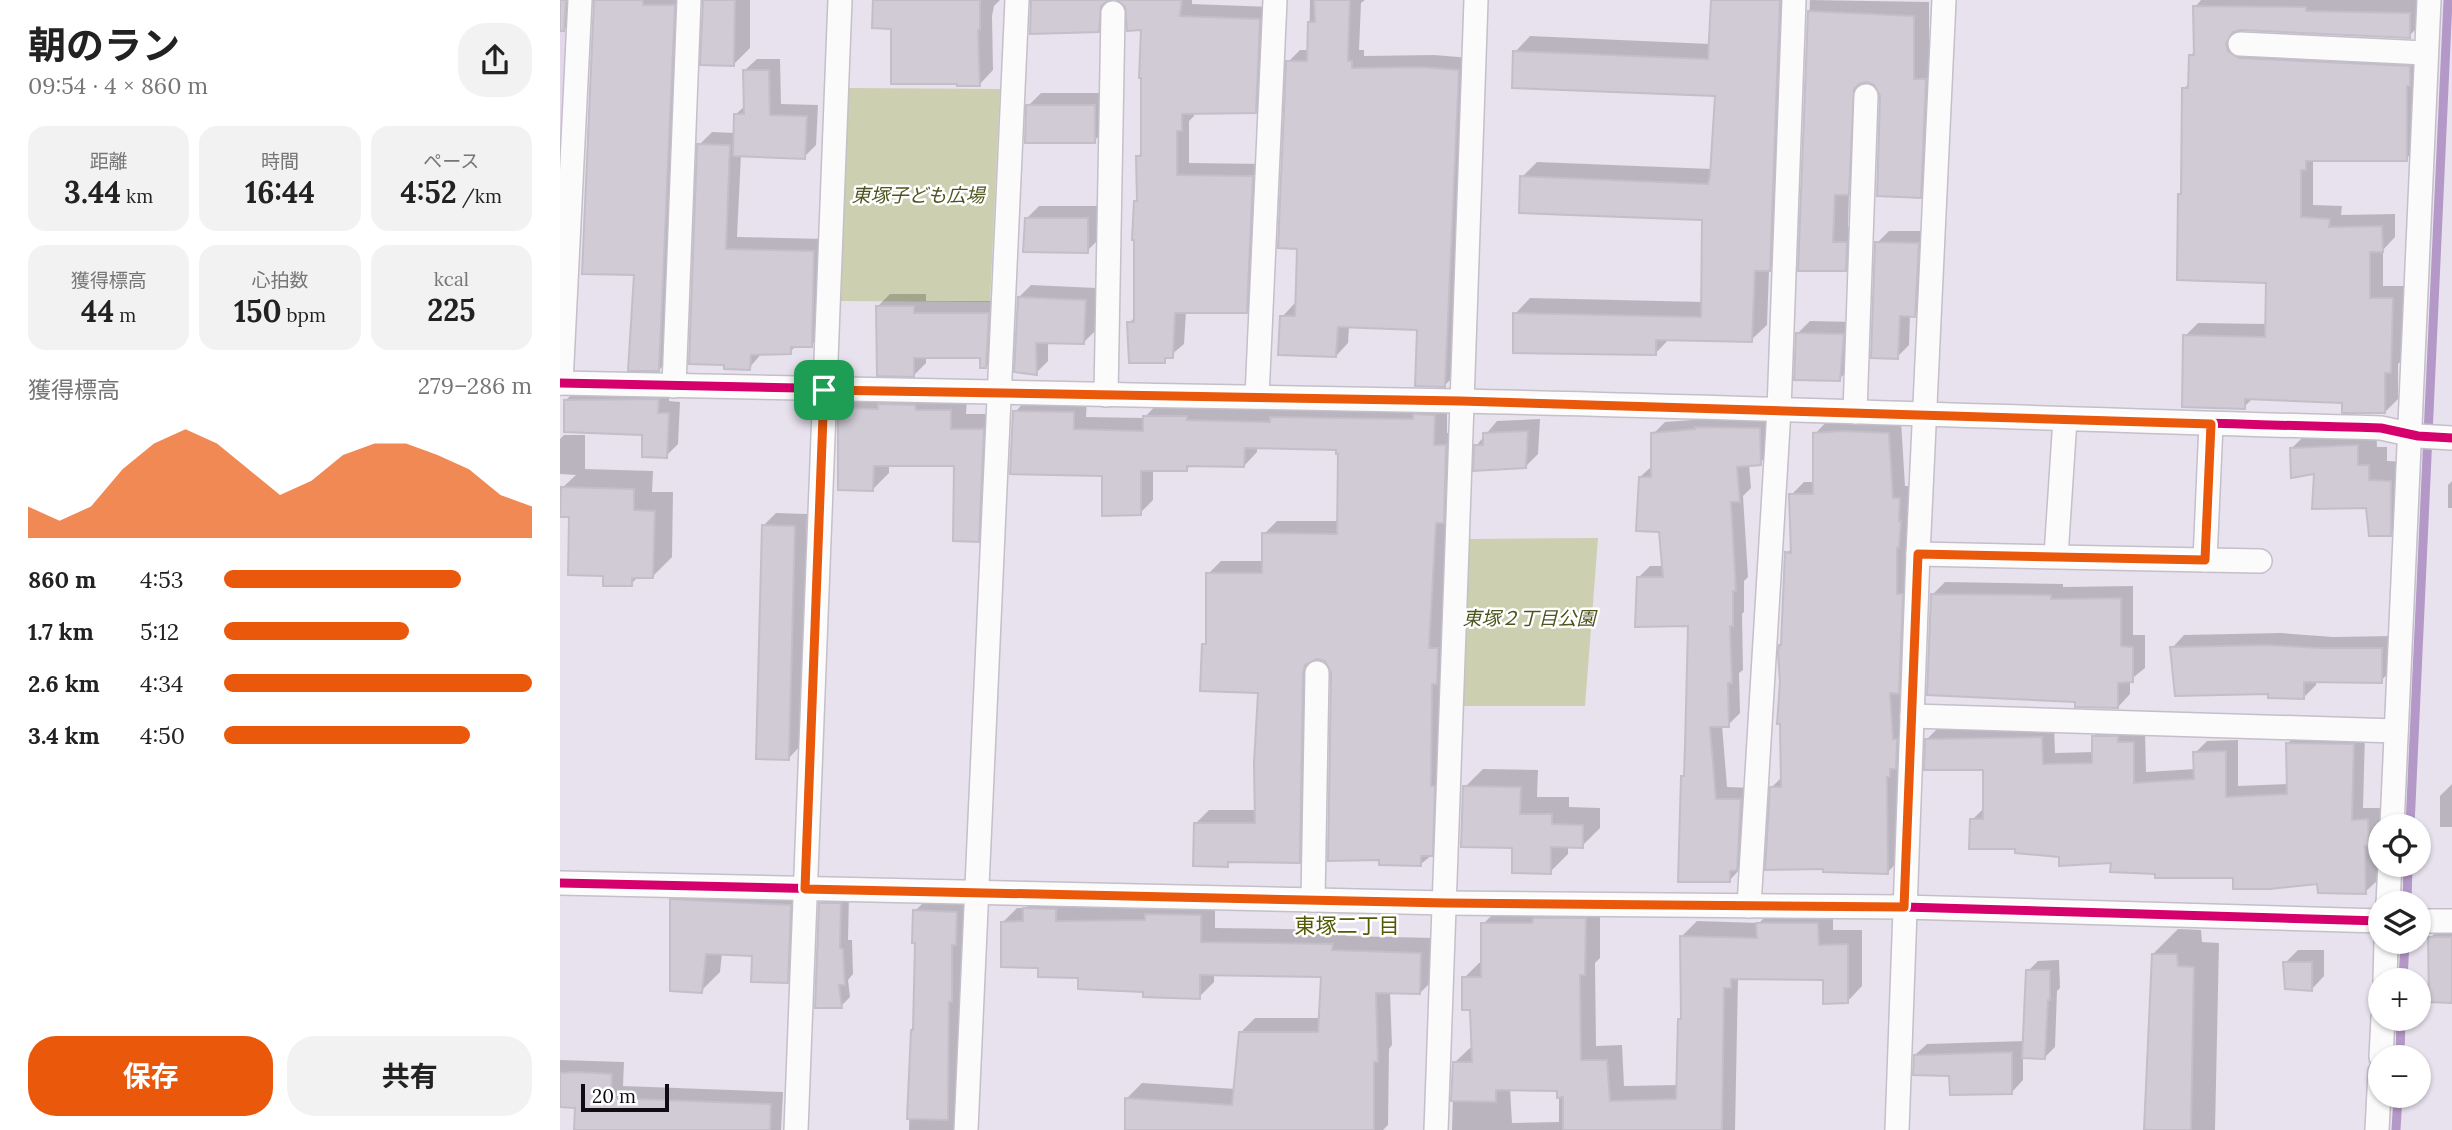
<!DOCTYPE html>
<html lang="ja">
<meta charset="utf-8">
<style>
:root{--surface:#fff;--page:#f2f2f2;--text:#222;--muted:#767676;--accent:#ea580c}
body{margin:0;font-family:Lora,"Noto Sans JP",serif;background:var(--page);color:var(--text);height:100vh;display:flex;flex-direction:column;font-size:26px;white-space:nowrap}
*{box-sizing:border-box;margin:0}
p{font-size:23px;color:var(--muted)}
.icon{flex:none;width:38px;height:38px;fill:none;stroke:currentColor;stroke-width:2;stroke-linecap:round;stroke-linejoin:round}
.map{position:relative;flex:1;overflow:hidden}
.details{display:flex;flex-direction:column;background:var(--surface);width:560px}
.details>*{flex:none}
.tools{position:absolute;left:1808px;top:814px;display:grid;gap:14px}
.tools a{display:grid;place-items:center;width:63px;height:63px;border-radius:50%;background:var(--surface);box-shadow:0 2px 5px #0004;font-size:35px}
.scale{position:absolute;left:21px;bottom:18px;width:88px;box-sizing:border-box;padding-left:7px;border:4px solid #100c13;border-top:0;font-size:19px;line-height:24px;white-space:nowrap;color:#100c13;-webkit-text-stroke:5px #fff;paint-order:stroke}
.pin{position:absolute;display:grid;place-items:center;width:60px;height:60px;color:#fff;margin:-30px;border-radius:14px;box-shadow:0 4px 10px #0006}
.round{display:grid;place-items:center;flex:none;width:74px;height:74px;border-radius:28px;background:var(--page)}
.summary{display:flex;align-items:center;justify-content:space-between;height:119px;padding:0 28px}
h1{font-size:38px;font-weight:700;line-height:52px}
.figures{display:grid;grid-template-columns:repeat(3,1fr);gap:10px;height:119px;padding:7px 28px}
.figures div{display:grid;align-content:center;border-radius:18px;background:var(--page);text-align:center}
.figures b{font-size:30px;font-weight:700}
.figures small{font-size:19px;font-weight:400}
.figures p{font-size:19px}
.chart{height:196px;padding:14px 28px}
.chart p{display:flex;justify-content:space-between}
.chart svg{width:100%;height:126px;margin-top:7px;fill:var(--accent);opacity:.7}
.button{display:flex;gap:14px;margin-top:auto;padding:14px 28px}
.button a{flex:1;height:80px;border-radius:28px;background:var(--accent);color:#fff;font-size:28px;font-weight:700;line-height:80px;text-align:center}
.button a+a{background:var(--page);color:var(--text)}
ul{padding:0 28px;list-style:none;font-size:23px}
li{display:grid;grid-template-columns:112px 84px 1fr;align-items:center;height:52px}
li i{height:18px;border-radius:9px;background:var(--accent)}
main{display:flex;flex:1;min-height:0}
.map>svg:first-child{display:block}
.built{fill:#e2d7eb}
.green{fill:#cccfb0}
.shadow{fill:#0003;fill-rule:evenodd}
.lines{fill:none;stroke-linecap:round;stroke-linejoin:round}
.stream{stroke:#b498c7;stroke-width:9}
.building{fill:#d0cbd5;stroke:#c3bec8;stroke-width:2}
.street-casing{stroke:#c4bfc8;stroke-width:26}
.street{stroke:#fcfbfc;stroke-width:23}
.cycleway-casing{stroke:#fff;stroke-width:13}
.cycleway{stroke:#d6006c;stroke-width:9}
.route-casing{stroke:#fff;stroke-width:14}
.route{stroke:#ea580c;stroke-width:9}
.labels{text-anchor:middle;stroke-width:5;stroke-linejoin:round;paint-order:stroke}
.park-label{font-size:19px;font-style:italic;fill:#4d541d;stroke:#fff}
.neighbourhood-label{font-size:21px;fill:#525a03;stroke:#fff}
</style>
<main>
<section class="details">
<div class="summary"><div><h1>朝のラン</h1><p>09:54 · 4 × 860 m</p></div><a class="round"><svg class="icon" aria-label="share" viewBox="0 0 24 24"><path d="M12 15V3M7 8l5-5 5 5M5 13v7h14v-7"/></svg></a></div>
<div class="figures">
<div><p>距離</p><b>3.44<small> km</small></b></div>
<div><p>時間</p><b>16:44</b></div>
<div><p>ペース</p><b>4:52<small> /km</small></b></div>
</div>
<div class="figures">
<div><p>獲得標高</p><b>44<small> m</small></b></div>
<div><p>心拍数</p><b>150<small> bpm</small></b></div>
<div><p>kcal</p><b>225</b></div>
</div>
<div class="chart"><p><span>獲得標高</span>279–286 m</p>
<svg viewBox="0 0 160 44" preserveAspectRatio="none"><path d="M0 44V33L10 38L20 33L30 20L40 11L50 6L60 11L70 20L80 29L90 24L100 15L110 11L120 11L130 15L140 20L150 29L160 33V44z"/></svg>
</div>
<ul>
<li><b>860 m</b>4:53<i style="width:77%"></i></li>
<li><b>1.7 km</b>5:12<i style="width:60%"></i></li>
<li><b>2.6 km</b>4:34<i style="width:100%"></i></li>
<li><b>3.4 km</b>4:50<i style="width:80%"></i></li>
</ul>
<div class="button"><a>保存</a><a>共有</a></div>
</section>
<div class="map">
<svg width="1892" height="1130" viewBox="0 0 1892 1130">
<rect width="100%" height="100%" fill="#e8e2ee"/>
<!-- built -->
<polygon class="built" points="0,0 12,0 0,235"/>
<!-- green -->
<g class="green">
<polygon points="286,88 440,89 430,302 278,301"/>
<polygon points="1038,538 1025,706 903,706 909,539"/>
</g>
<!-- shadow -->
<g class="shadow">
<polygon points="0,0 21,0 20,13 4,29 0,29"/>
<polygon points="36,0 130,0 115,353 99,370 76,274"/>
<polygon points="143,0 190,0 190,48 174,64"/>
<polygon points="315,0 440,0 434,6 432,16 433,70 419,85 333,27"/>
<polygon points="471,0 552,0 550,17 538,30"/>
<polygon points="561,0 632,0 632,4 712,7 708,99 695,111 634,112 634,116 629,121 629,163 705,164 699,298 686,311 626,311 624,344 604,361 569,323 576,316 575,202 579,199 577,157 583,151 582,28"/>
<polygon points="750,0 805,0 801,3 799,50 804,50 804,56 874,55 911,58 897,373 885,385 859,328 789,326 788,343 776,356 722,317 734,304 737,304 738,247 728,62 740,50 749,50"/>
<polygon points="1153,0 1234,0 1225,254 1209,270 1207,325 1191,340 1110,338 1095,354 955,314 970,298 1144,302 1143,218 962,177 977,162 1152,169 1156,94 955,52 970,36 1150,44"/>
<polygon points="1250,0 1369,2 1369,64 1381,64 1375,181 1360,196 1320,88 1306,80 1303,178 1289,193 1288,227 1301,227 1300,254 1285,270 1240,270"/>
<polygon points="1641,0 1862,0 1862,23 1849,36 1678,29 1685,43 1862,54 1859,146 1846,159 1753,159 1753,205 1782,206 1781,215 1835,214 1835,237 1823,250 1823,286 1845,286 1843,359 1838,364 1838,399 1825,412 1784,401 1693,398 1684,407 1625,336 1638,323 1707,324 1708,282 1623,192 1623,89 1630,83 1631,55 1636,50 1635,7"/>
<polygon points="197,59 220,59 221,104 258,105 256,145 244,157 181,154 177,237 266,239 264,333 251,345 237,345 230,352 202,353 189,368 139,145 152,132 175,133 176,114 186,105 185,70"/>
<polygon points="481,93 547,93 547,128 534,141 468,106"/>
<polygon points="479,206 540,206 540,238 527,251 466,219"/>
<polygon points="1329,231 1370,231 1366,303 1354,315 1350,315 1349,345 1337,357 1317,243"/>
<polygon points="471,285 537,288 536,330 524,342 488,341 488,361 476,373 459,297"/>
<polygon points="330,294 366,294 366,301 441,301 438,354 426,367 422,356 366,357 366,363 354,375 317,307"/>
<polygon points="1250,321 1296,322 1292,367 1279,379 1238,333"/>
<polygon points="18,388 110,388 109,401 120,402 118,444 106,456 84,433 6,400"/>
<polygon points="296,392 407,395 406,414 439,414 434,524 418,540 396,465 329,464 329,473 313,489 280,409"/>
<polygon points="468,398 527,400 526,417 584,418 598,403 640,404 640,408 720,410 725,405 887,402 887,433 899,433 888,516 881,636 890,636 885,841 872,855 861,864 773,673 766,660 755,657 752,848 739,861 672,860 667,865 636,823 649,810 696,810 700,691 644,644 648,640 648,574 661,561 704,561 704,534 717,521 779,521 780,453 778,448 697,446 697,452 684,466 632,464 626,470 593,469 593,500 580,513 544,474 455,412"/>
<polygon points="1149,415 1211,417 1212,451 1200,463 1189,464 1191,488 1183,496 1188,577 1184,581 1184,612 1182,614 1183,670 1179,673 1180,713 1168,725 1162,725 1167,787 1192,788 1181,868 1170,880 1126,775 1129,624 1078,578 1090,566 1103,566 1100,530 1080,477 1092,466 1093,434 1105,422 1146,419"/>
<polygon points="980,419 978,454 965,467 916,446 937,421"/>
<polygon points="1267,421 1341,421 1345,486 1352,486 1340,859 1328,872 1212,787 1223,776 1223,644 1227,553 1233,547 1231,495 1244,482 1255,482 1255,434"/>
<polygon points="1816,427 1817,447 1827,447 1827,461 1850,462 1849,515 1830,534 1808,506 1756,472 1731,449 1750,430"/>
<polygon points="4,435 25,435 25,469 93,471 92,492 113,492 112,557 93,576 79,576 71,584 45,574 11,516 2,488 16,475 0,474 0,439"/>
<polygon points="1892,481 1892,508 1888,508 1888,485"/>
<polygon points="216,513 247,514 241,745 229,758 203,526"/>
<polygon points="1385,582 1503,584 1503,587 1573,586 1573,635 1585,635 1585,668 1570,680 1570,694 1558,707 1372,595"/>
<polygon points="1721,633 1773,637 1833,636 1833,668 1821,681 1756,680 1756,685 1744,697 1710,692 1612,648 1624,635"/>
<polygon points="1546,724 1585,731 1586,772 1635,769 1635,753 1647,741 1678,740 1678,786 1729,784 1727,744 1739,732 1805,732 1803,808 1820,808 1820,832 1817,836 1818,880 1805,892 1759,883 1597,872 1553,861 1457,847 1412,820 1425,807 1425,769 1367,739 1379,727 1494,725 1495,753 1534,752 1534,736"/>
<polygon points="923,769 978,770 977,797 1009,797 1009,807 1040,808 1040,828 1022,846 1008,846 1008,854 990,872 954,846 905,787"/>
<polygon points="1892,784 1892,827 1880,827 1880,796"/>
<polygon points="131,881 249,887 246,962 227,981 193,954 162,953 160,972 141,991 112,900"/>
<polygon points="480,893 510,895 510,907 596,905 655,901 655,928 787,930 786,936 875,938 875,978 860,993 830,992 832,1045 829,1049 828,1125 823,1130 567,1130 567,1098 582,1083 676,1089 680,1033 695,1018 760,1018 763,975 654,973 654,982 639,997 585,990 479,966 442,923 457,908 466,908"/>
<polygon points="270,895 289,895 288,940 292,940 293,974 288,980 290,997 281,1006 261,904"/>
<polygon points="368,898 409,900 404,988 401,991 400,1106 396,1130 349,1130 352,1030 355,1028 357,942 355,911"/>
<path d="M 1040,904 L 1040,958 L 1035,963 L 1036,1046 L 1062,1045 L 1064,1086 L 1118,1085 L 1119,1020 L 1122,1017 L 1122,936 L 1137,921 L 1199,923 L 1213,909 L 1273,909 L 1273,930 L 1302,930 L 1302,986 L 1287,1002 L 1265,979 L 1178,977 L 1175,1130 L 892,1130 L 894,1063 L 910,1048 L 913,1048 L 912,1008 L 904,978 L 919,963 L 923,963 L 923,924 L 938,909 ZM 950,1088 L 999,1089 L 999,1122 L 952,1123 Z"/>
<polygon points="1883,925 1892,925 1892,1001 1870,938"/>
<polygon points="1618,929 1641,930 1642,942 1659,943 1655,1130 1586,1130 1593,954"/>
<polygon points="1738,950 1764,950 1764,976 1752,989 1725,963"/>
<polygon points="1499,960 1500,988 1497,991 1495,1047 1485,1057 1463,1056 1463,1080 1452,1092 1391,1074 1355,1055 1367,1044 1465,1041 1468,971 1478,961"/>
<polygon points="0,1060 64,1062 63,1086 223,1092 221,1130 15,1130 16,1106 0,1106"/>
</g>
<g class="lines">
<!-- stream -->
<g class="stream">
<polyline points="1850,826 1888,0"/>
<polyline points="1847,903 1848,864"/>
<polyline points="1843,980 1845,942"/>
<polyline points="1840,1057 1841,1018"/>
<polyline points="1836,1130 1838,1096"/>
</g>
</g>
<!-- building -->
<g class="building">
<polygon points="0,0 6,0 4,31 0,31"/>
<polygon points="34,0 83,0 83,5 115,5 99,371 68,371 74,275 22,274"/>
<polygon points="143,0 175,0 174,66 140,65"/>
<polygon points="313,0 420,0 420,30 418,30 420,86 397,86 397,84 331,84 331,29 312,28"/>
<polygon points="471,0 549,0 541,6 539,32 470,34"/>
<polygon points="557,0 622,0 620,16 700,19 696,113 622,114 622,131 617,131 617,175 693,176 687,313 615,313 613,358 605,358 605,363 569,363 567,322 574,322 574,240 572,240 574,201 577,201 576,156 581,156 581,78 579,78 581,30 567,31 565,7"/>
<polygon points="754,0 790,0 788,61 792,61 792,68 861,67 899,70 885,387 855,386 857,330 778,327 776,357 718,355 720,316 735,316 737,249 718,248 726,61 747,61 748,22 755,22"/>
<polygon points="1151,0 1220,0 1210,271 1195,271 1192,342 1096,340 1096,355 953,353 953,313 1141,317 1142,220 959,213 960,176 1148,184 1150,175 1155,96 952,88 953,51 1148,59"/>
<polygon points="1633,6 1746,7 1746,11 1850,13 1850,38 1681,30 1673,32 1666,43 1668,51 1679,58 1850,66 1850,86 1847,86 1847,161 1746,161 1746,170 1741,170 1741,217 1770,219 1769,227 1822,226 1823,252 1810,252 1810,298 1833,298 1831,373 1825,373 1825,413 1782,413 1782,403 1685,399 1685,409 1622,407 1623,335 1705,337 1706,283 1617,280 1618,194 1621,194 1622,88 1628,88 1629,55 1634,55"/>
<polygon points="1248,11 1354,16 1354,79 1366,79 1361,198 1317,196 1320,96 1314,85 1307,82 1299,84 1294,89 1289,195 1275,195 1273,242 1287,242 1286,271 1238,271"/>
<polygon points="183,70 209,70 210,115 247,116 245,159 173,156 174,114 184,114"/>
<polygon points="466,105 535,105 535,143 465,143"/>
<polygon points="137,144 170,145 166,249 254,251 252,347 231,347 231,354 191,355 190,370 164,369 164,365 129,364"/>
<polygon points="465,218 528,218 528,253 463,252"/>
<polygon points="1315,242 1359,243 1355,317 1340,316 1338,359 1311,358"/>
<polygon points="458,297 526,300 524,344 476,343 477,375 454,372"/>
<polygon points="316,306 354,306 354,313 429,313 426,368 420,368 420,358 354,358 354,377 317,376"/>
<polygon points="1236,333 1284,334 1280,381 1234,380"/>
<polygon points="99,399 98,413 109,413 107,458 82,457 82,435 4,432 4,400"/>
<polygon points="318,404 355,405 356,410 391,410 391,429 424,429 419,542 393,541 394,466 314,466 313,491 278,490 278,408 318,409"/>
<polygon points="453,411 514,412 514,429 583,431 583,416 627,416 627,420 710,422 710,417 853,419 853,414 875,415 874,445 886,445 884,523 876,523 869,648 878,648 877,684 872,684 871,786 875,786 873,856 861,856 861,866 819,865 819,860 768,861 771,673 765,661 757,659 745,665 743,673 740,863 668,862 668,867 633,866 634,823 695,823 694,763 698,693 640,691 642,644 646,644 646,573 702,573 702,533 777,534 778,454 776,454 776,450 685,448 684,467 627,466 627,471 581,471 581,515 542,516 542,476 450,474"/>
<polygon points="1135,427 1200,428 1201,465 1177,467 1180,502 1171,502 1176,591 1173,591 1173,626 1170,626 1172,683 1168,683 1169,727 1150,727 1156,799 1181,799 1177,870 1170,871 1170,882 1118,882 1121,776 1124,776 1125,746 1128,626 1075,627 1077,577 1103,577 1099,532 1076,531 1079,477 1091,477 1091,433 1135,429"/>
<polygon points="968,431 966,468 913,471 914,445 923,445 923,433"/>
<polygon points="1282,431 1329,433 1333,498 1340,498 1339,521 1341,521 1339,548 1337,548 1337,594 1343,594 1339,694 1330,693 1333,739 1337,739 1336,769 1330,769 1330,777 1327,777 1328,874 1263,872 1263,869 1205,870 1210,787 1221,787 1220,724 1217,724 1220,682 1218,653 1219,645 1221,645 1225,552 1231,553 1229,494 1253,494 1253,433"/>
<polygon points="1798,445 1798,465 1809,465 1809,480 1831,481 1831,536 1809,536 1806,508 1752,509 1754,474 1731,478 1730,448"/>
<polygon points="1,487 74,489 74,510 95,511 93,578 72,578 72,586 43,586 43,576 8,575 9,517 0,517"/>
<polygon points="202,525 235,526 229,760 196,759"/>
<polygon points="1371,594 1491,595 1491,599 1561,598 1561,646 1573,647 1573,682 1558,683 1558,708 1515,707 1515,702 1367,695"/>
<polygon points="1707,645 1759,648 1822,648 1822,683 1744,682 1744,699 1708,698 1708,694 1615,696 1610,647"/>
<polygon points="1532,736 1558,736 1558,742 1574,742 1574,783 1634,779 1633,752 1666,751 1666,797 1727,794 1726,743 1794,744 1792,820 1808,819 1809,846 1805,846 1806,894 1758,893 1757,884 1710,889 1673,889 1673,878 1595,878 1595,874 1550,872 1551,863 1499,866 1499,857 1455,853 1455,849 1409,849 1410,819 1423,819 1423,770 1364,770 1365,739 1482,737 1483,764 1532,763"/>
<polygon points="903,786 961,787 960,814 992,814 992,824 1023,825 1023,848 991,847 991,874 952,873 952,848 901,847"/>
<polygon points="110,899 231,905 228,983 191,982 192,956 146,954 142,993 110,991"/>
<polygon points="259,903 281,903 280,948 283,949 285,985 279,985 282,1008 255,1008"/>
<polygon points="463,908 496,909 496,921 585,920 585,914 641,915 641,942 773,944 772,950 861,953 860,994 816,993 818,1062 814,1062 814,1130 565,1130 565,1098 672,1105 679,1032 758,1032 761,977 640,975 640,999 583,997 583,992 518,989 518,978 478,977 478,968 441,967 441,922 463,921"/>
<polygon points="353,910 397,912 396,945 392,945 392,1002 389,1002 388,1120 347,1119 351,1030 353,1030 355,943 352,943"/>
<polygon points="973,918 1026,918 1025,975 1020,975 1021,1060 1047,1060 1050,1101 1116,1099 1118,1019 1121,1019 1120,936 1197,938 1196,923 1258,923 1259,945 1288,944 1288,1003 1263,1004 1263,980 1171,979 1171,988 1164,988 1162,1130 1003,1130 1003,1097 997,1098 997,1091 936,1090 936,1102 891,1101 893,1062 912,1062 910,1010 902,1010 902,977 921,977 921,923 972,923"/>
<polygon points="1868,937 1892,937 1892,1003 1869,1002"/>
<polygon points="1592,954 1617,954 1618,966 1634,967 1631,1130 1584,1130"/>
<polygon points="1723,962 1752,962 1752,991 1725,989"/>
<polygon points="1466,970 1490,970 1490,1000 1488,1000 1485,1059 1462,1058"/>
<polygon points="1452,1052 1452,1094 1390,1095 1389,1076 1353,1075 1354,1055"/>
<polygon points="16,1072 52,1074 51,1098 211,1104 210,1130 14,1130 15,1108 0,1107 0,1073"/>
</g>
<g class="lines">
<!-- street casing -->
<g class="street-casing">
<g id="street">
<polyline points="1680,44 1865,53"/>
<path d="M 0,383 C 299,391 598,395 897,401 C 1205,407 1513,420 1821,428 L 1858,436 L 1892,438"/>
<polyline points="1,383 20,0"/>
<polyline points="114,386 129,0"/>
<polyline points="546,395 553,13"/>
<polyline points="697,397 715,0"/>
<polyline points="1295,412 1306,96"/>
<polyline points="1358,554 1645,560 1651,424"/>
<polyline points="1496,556 1505,419"/>
<polyline points="1645,560 1700,561"/>
<polyline points="1352,716 1836,731"/>
<polyline points="1832,826 1869,0"/>
<polyline points="0,883 886,903 1344,907 1820,921"/>
<polyline points="753,900 757,673"/>
<polyline points="1828,903 1830,864"/>
<polyline points="1189,906 1219,410 1234,0"/>
<polyline points="1858,921 1892,921"/>
<polyline points="1825,980 1826,942"/>
<polyline points="1821,1057 1823,1018"/>
<polyline points="236,1130 280,0"/>
<polyline points="406,1130 457,0"/>
<path d="M 876,1130 C 892,753 901,377 916,0"/>
<polyline points="1337,1130 1358,554 1384,0"/>
<polyline points="1817,1130 1820,1072"/>
</g>
</g>
<!-- street -->
<use href="#street" class="street"/>
<!-- cycleway casing -->
<g class="cycleway-casing">
<g id="cycleway">
<path d="M 0,383 C 299,391 598,395 897,401 C 1205,407 1513,420 1821,428 L 1858,436 L 1892,438"/>
<polyline points="0,883 886,903 1344,907 1820,921"/>
</g>
</g>
<!-- cycleway -->
<use href="#cycleway" class="cycleway"/>
</g>
<g class="lines">
<!-- route casing -->
<g class="route-casing">
<polygon id="route" points="264,390 901,401 1651,424 1645,560 1358,554 1344,907 886,903 245,889"/>
</g>
<!-- route -->
<use href="#route" class="route"/>
</g>
<g class="labels">
<!-- park labels -->
<g class="park-label">
<text x="358" y="202">東塚子ども広場</text>
<text x="969" y="625">東塚２丁目公園</text>
</g>
<!-- neighbourhood labels -->
<g class="neighbourhood-label">
<text x="787" y="933">東塚二丁目</text>
</g>
</g>
</svg>
<div class="tools">
<a><svg class="icon" aria-label="locate" viewBox="0 0 24 24"><circle cx="12" cy="12" r="6"/><path d="M12 2v4M12 18v4M2 12h4M18 12h4"/></svg></a>
<a><svg class="icon" aria-label="layers" viewBox="0 0 24 24"><path d="M12 4l9 5-9 5-9-5zM3 14l9 5 9-5"/></svg></a>
<a>+</a>
<a>−</a>
</div>
<div class="scale">20 m</div>
<div class="pin" style="left:264px;top:390px;background:#1e9e55"><svg class="icon" aria-label="arrive" viewBox="0 0 24 24"><path d="M6 21V4h12l-3 4 3 4H6"/></svg></div>
</div>
</main>
